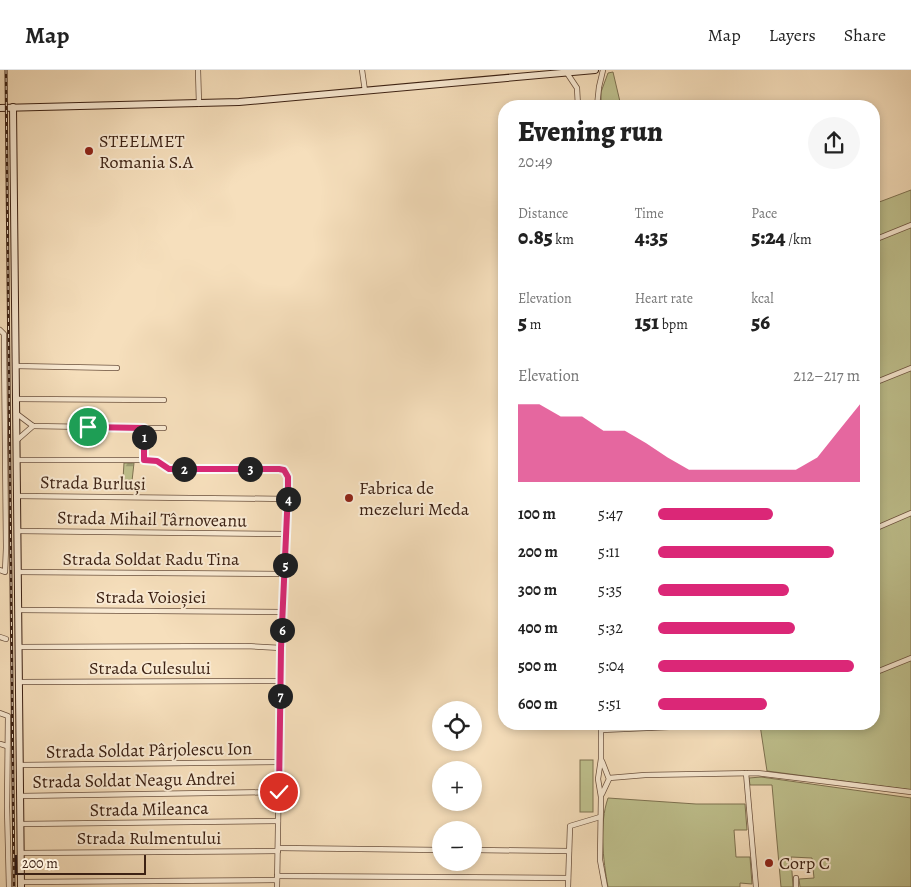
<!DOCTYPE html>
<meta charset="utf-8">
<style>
:root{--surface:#fff;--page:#f6f6f6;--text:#222;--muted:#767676;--line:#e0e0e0;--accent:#db2777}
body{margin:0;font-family:Alegreya,serif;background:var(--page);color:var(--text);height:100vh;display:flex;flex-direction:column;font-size:19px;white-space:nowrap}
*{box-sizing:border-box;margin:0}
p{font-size:16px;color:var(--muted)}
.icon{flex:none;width:28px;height:28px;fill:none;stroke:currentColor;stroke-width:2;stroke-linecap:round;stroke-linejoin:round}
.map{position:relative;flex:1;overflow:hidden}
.panel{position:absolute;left:498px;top:30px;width:382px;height:630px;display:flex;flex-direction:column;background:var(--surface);border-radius:20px;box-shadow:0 2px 8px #0003}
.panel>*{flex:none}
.fabs{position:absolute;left:432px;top:631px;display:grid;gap:10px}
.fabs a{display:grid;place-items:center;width:50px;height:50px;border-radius:50%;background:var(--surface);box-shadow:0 2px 8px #0003;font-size:25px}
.scale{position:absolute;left:15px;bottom:12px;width:131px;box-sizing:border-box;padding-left:5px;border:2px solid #3d2214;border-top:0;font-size:14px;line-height:18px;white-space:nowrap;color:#3d2214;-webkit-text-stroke:4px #f9ead3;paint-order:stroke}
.pin{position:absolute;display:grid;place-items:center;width:42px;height:42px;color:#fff;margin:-21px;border:2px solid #fff;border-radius:50%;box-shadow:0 1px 5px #0007}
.km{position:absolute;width:25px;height:25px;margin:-12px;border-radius:50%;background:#222;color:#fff;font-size:14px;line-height:25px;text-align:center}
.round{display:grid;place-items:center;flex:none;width:52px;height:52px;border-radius:26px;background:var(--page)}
.head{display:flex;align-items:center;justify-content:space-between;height:85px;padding:0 20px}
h1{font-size:28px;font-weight:800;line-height:38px}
.metrics{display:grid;grid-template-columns:repeat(3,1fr);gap:8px;height:85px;padding:5px 20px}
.metrics div{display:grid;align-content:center}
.metrics b{font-size:21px;font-weight:800}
.metrics small{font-size:14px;font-weight:400}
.metrics p{font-size:14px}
.chart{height:140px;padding:10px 20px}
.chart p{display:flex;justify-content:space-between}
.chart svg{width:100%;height:90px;margin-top:5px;fill:var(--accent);opacity:.7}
ul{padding:0 20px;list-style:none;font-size:16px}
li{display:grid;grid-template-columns:80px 60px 1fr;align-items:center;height:38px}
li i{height:12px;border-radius:6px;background:var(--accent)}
header{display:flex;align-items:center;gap:30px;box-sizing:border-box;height:70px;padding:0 25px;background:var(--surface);border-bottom:1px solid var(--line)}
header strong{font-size:24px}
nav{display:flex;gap:28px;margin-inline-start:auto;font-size:18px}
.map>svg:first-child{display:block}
.grass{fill:#bfc18e;stroke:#7e7251}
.forest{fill:url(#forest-firs);stroke:#7e7251}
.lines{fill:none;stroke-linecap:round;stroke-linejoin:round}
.street-casing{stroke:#6b513e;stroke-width:6}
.secondary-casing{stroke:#3d2214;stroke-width:8}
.street{stroke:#f9ead3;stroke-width:4.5}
.secondary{stroke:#f9ead3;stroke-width:6}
.rail-casing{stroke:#3d2214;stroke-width:3}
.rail{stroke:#f9ead3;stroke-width:1;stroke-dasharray:4;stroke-linecap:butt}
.route-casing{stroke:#fff;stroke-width:10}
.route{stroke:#db2777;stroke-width:6}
.poi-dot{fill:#8f2418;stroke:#f9ead3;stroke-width:2}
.labels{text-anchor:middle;stroke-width:4;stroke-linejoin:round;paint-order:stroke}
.poi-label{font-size:18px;fill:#3d2214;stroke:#f9ead3;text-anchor:start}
.street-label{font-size:18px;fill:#3d2214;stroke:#f9ead3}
</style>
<header>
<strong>Map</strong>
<nav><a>Map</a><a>Layers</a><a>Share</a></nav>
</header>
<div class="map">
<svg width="911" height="817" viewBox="0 0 911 817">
<defs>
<pattern id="forest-firs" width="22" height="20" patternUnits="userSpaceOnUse" patternTransform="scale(1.25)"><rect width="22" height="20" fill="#bfc18e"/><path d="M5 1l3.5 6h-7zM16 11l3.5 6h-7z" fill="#9c9c73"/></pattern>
</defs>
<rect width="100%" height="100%" fill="#f6dfbc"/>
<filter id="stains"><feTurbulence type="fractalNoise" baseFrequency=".004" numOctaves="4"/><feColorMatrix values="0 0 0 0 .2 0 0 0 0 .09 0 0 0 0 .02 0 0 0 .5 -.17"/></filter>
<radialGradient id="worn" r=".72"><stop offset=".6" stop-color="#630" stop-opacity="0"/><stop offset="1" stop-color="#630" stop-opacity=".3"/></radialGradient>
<!-- grass -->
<g class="grass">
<polygon points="613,2 621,36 601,36 601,22 608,3"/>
<polygon points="911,120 911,720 767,701 760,655 734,659 734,656 703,658 703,654 603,658 603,654 874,654 874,134"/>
<rect x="580" y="690" width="13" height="52"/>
<polygon points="761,707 911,728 911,817 800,817 799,809 814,808 812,788 791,787 793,817 781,817 772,715 750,715 749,708"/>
<path d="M 608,728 L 696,734 L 745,734 L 747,760 L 734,760 L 736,787 L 750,787 L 752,814 L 740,813 L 740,817 L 608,817 C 603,790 599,754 608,728 Z"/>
</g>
<!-- forest -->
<polygon class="forest" points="124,393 134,393 132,411 125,411 123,409"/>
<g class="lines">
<!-- street casing -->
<g class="street-casing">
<g id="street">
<polyline points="198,0 199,34"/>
<polyline points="362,0 365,21"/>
<polyline points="567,3 577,18 578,36"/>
<polyline points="597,36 599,17 603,0"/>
<polyline points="874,170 911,155"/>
<polyline points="0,260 4,264 4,275 6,478 5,502 0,500"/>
<polyline points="16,296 117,298"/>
<polyline points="874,313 911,298"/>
<polyline points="16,329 164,330"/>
<polyline points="17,344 33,356 144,358 144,390"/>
<polyline points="144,358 164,358"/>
<polyline points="17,370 33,356"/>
<polyline points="17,390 150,390 157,391 172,400 279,399 284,400 288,407 288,421 281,578 277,817"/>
<polyline points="17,426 288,429"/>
<polyline points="874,459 911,443"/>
<polyline points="18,461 286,464"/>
<polyline points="18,502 284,504"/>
<polyline points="18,540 283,542"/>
<polyline points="0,567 6,569"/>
<polyline points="19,577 246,576 281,578"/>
<polyline points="874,603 911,588"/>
<polyline points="19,612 281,611"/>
<polyline points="0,643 8,646 7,737 9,817"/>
<polyline points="601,654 601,689 598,709 601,727 600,790 605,817"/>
<polyline points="601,660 737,654"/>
<polyline points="0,674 7,676"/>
<polyline points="602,691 609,709 602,724"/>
<polyline points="20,695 279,692"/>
<polyline points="746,703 756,817"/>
<polyline points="609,708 645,705 757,703 911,722"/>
<polyline points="20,726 279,722"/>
<polyline points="21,754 278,751"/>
<polyline points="278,778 441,780"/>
<polyline points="474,780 569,781"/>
<polyline points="21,783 278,781"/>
<polyline points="277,806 568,808"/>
<polyline points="796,808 796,817"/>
<polyline points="21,812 277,810"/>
<polyline points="568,817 570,756 600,747"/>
</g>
</g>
<!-- secondary casing -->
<g class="secondary-casing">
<g id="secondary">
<polyline points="13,37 21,817"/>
<polyline points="0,38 239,32 595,0"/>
</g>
</g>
<!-- street -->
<use href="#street" class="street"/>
<!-- secondary -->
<use href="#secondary" class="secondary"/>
<!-- rail casing -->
<g class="rail-casing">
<polyline id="rail" points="6,0 14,817"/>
</g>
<!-- rail -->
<use href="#rail" class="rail"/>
</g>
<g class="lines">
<!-- route casing -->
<g class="route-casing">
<polyline id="route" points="88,357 144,358 144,390 157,391 169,399 279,399 284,400 288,407 288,421 281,578 279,722"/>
</g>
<!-- route -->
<use href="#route" class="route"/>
</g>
<!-- markers -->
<g class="poi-dot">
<circle cx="89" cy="81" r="5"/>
<circle cx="349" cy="428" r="5"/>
<circle cx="769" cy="793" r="5"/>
</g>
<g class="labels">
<!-- poi labels -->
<g class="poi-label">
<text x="99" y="77">STEELMET<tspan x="99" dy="21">Romania S.A</tspan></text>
<text x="359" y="424">Fabrica de<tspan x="359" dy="21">mezeluri Meda</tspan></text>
<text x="779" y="799">Corp C</text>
</g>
<!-- street labels -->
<g class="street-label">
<text transform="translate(93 413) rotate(1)" y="6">Strada Burluși</text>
<text transform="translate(152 449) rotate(1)" y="6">Strada Mihail Târnoveanu</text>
<text x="151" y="495">Strada Soldat Radu Tina</text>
<text x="151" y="533">Strada Voioșiei</text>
<text x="150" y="604">Strada Culesului</text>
<text transform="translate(149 680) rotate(-1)" y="6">Strada Soldat Pârjolescu Ion</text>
<text transform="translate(134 710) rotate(-1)" y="6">Strada Soldat Neagu Andrei</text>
<text transform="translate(149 739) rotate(-1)" y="6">Strada Mileanca</text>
<text x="149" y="774">Strada Rulmentului</text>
</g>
</g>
<rect width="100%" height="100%" filter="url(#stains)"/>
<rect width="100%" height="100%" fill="url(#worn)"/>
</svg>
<div class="fabs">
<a><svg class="icon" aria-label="locate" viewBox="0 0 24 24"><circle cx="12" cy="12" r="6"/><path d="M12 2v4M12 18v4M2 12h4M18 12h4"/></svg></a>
<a>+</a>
<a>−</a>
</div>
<div class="scale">200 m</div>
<div class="pin" style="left:88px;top:357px;background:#1e9e55"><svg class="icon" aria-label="arrive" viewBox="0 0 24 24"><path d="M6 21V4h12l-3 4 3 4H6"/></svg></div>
<div class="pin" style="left:279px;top:722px;background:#d93025"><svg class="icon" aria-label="check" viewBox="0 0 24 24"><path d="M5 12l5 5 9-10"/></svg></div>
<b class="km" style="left:144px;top:367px">1</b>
<b class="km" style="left:184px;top:399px">2</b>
<b class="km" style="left:250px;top:399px">3</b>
<b class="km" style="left:288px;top:429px">4</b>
<b class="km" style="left:285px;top:495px">5</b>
<b class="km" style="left:282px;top:560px">6</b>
<b class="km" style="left:280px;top:626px">7</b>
<section class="panel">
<div class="head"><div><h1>Evening run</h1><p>20:49</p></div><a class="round"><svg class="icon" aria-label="share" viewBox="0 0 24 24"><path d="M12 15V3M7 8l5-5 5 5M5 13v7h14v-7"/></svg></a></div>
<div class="metrics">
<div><p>Distance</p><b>0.85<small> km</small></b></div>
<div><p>Time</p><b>4:35</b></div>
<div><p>Pace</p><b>5:24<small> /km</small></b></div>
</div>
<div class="metrics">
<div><p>Elevation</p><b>5<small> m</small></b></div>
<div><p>Heart rate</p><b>151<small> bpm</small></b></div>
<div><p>kcal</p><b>56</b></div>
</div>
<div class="chart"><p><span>Elevation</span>212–217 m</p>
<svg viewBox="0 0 160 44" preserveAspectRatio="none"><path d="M0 44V6L10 6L20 12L30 12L40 19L50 19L60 25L70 32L80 38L90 38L100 38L110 38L120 38L130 38L140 32L150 19L160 6V44z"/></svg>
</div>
<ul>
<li><b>100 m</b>5:47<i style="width:57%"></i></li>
<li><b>200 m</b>5:11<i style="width:87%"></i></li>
<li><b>300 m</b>5:35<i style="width:65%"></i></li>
<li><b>400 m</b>5:32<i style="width:68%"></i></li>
<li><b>500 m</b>5:04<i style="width:97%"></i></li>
<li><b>600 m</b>5:51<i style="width:54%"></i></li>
</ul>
</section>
</div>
